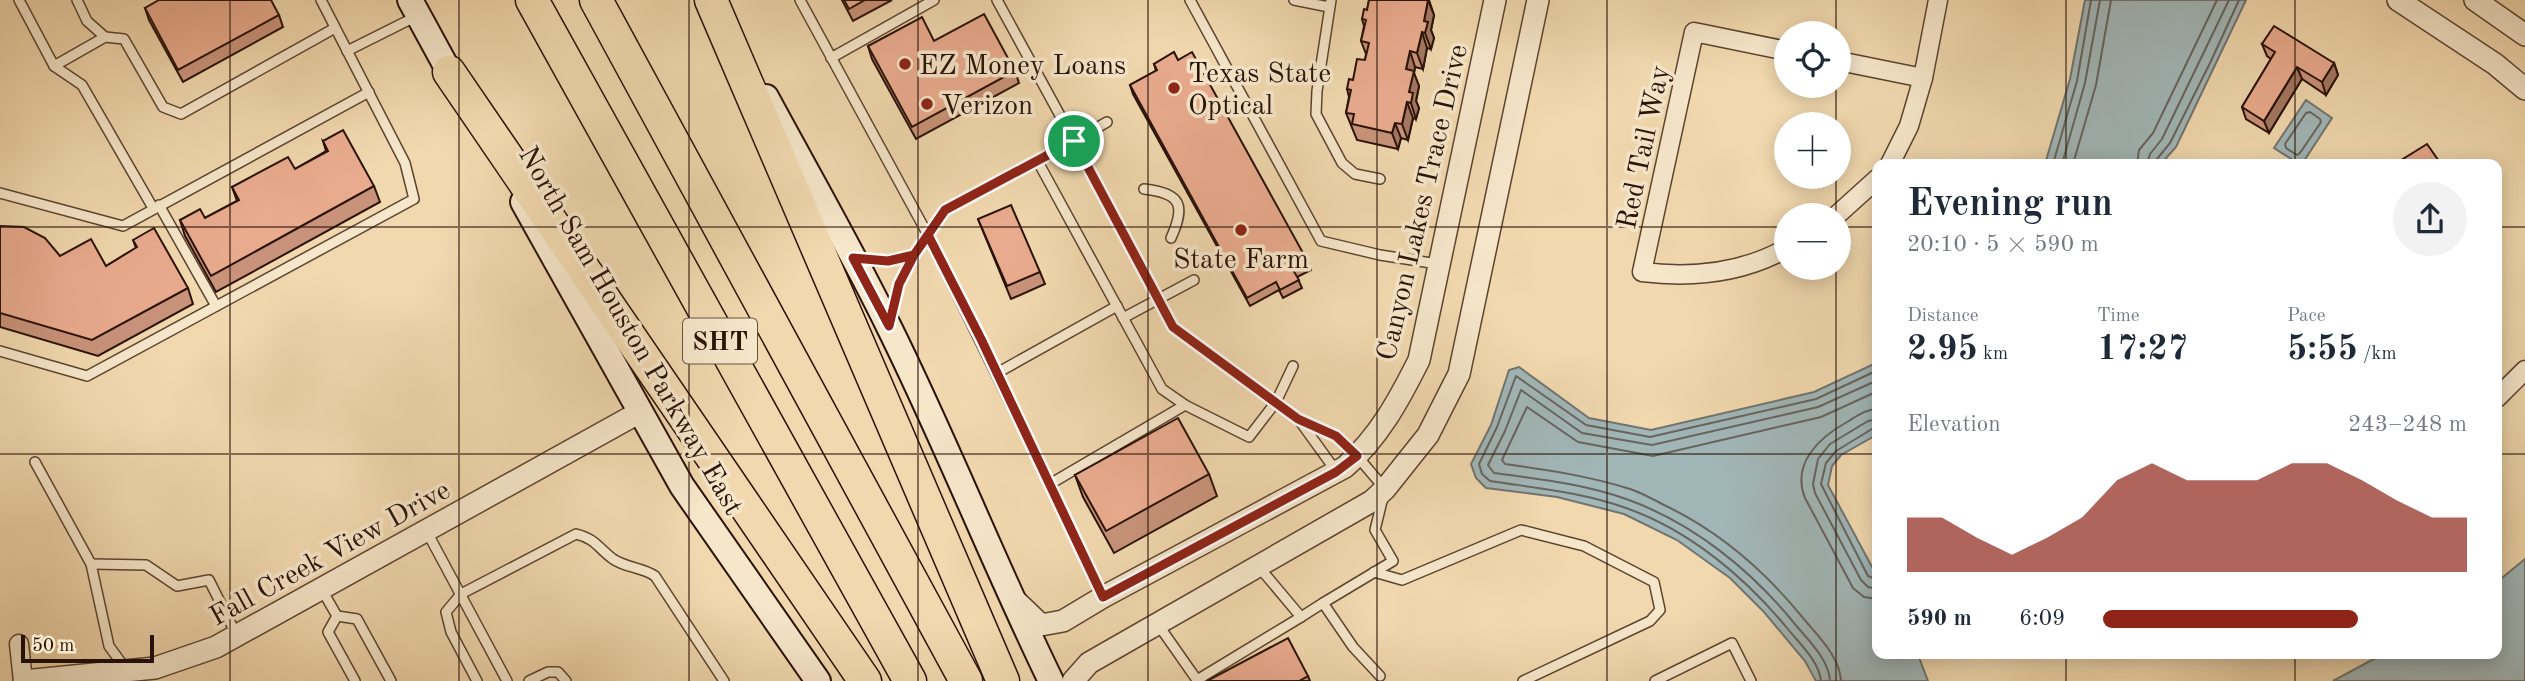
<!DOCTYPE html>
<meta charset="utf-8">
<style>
:root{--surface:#fff;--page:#f2f2f3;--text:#1f2937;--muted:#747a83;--accent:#8f2418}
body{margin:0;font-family:"Old Standard TT",serif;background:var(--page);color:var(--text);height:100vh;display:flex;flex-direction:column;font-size:26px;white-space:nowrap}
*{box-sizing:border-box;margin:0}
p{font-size:23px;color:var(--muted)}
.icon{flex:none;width:38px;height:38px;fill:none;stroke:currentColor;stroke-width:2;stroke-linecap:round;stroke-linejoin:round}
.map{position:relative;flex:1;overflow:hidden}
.panel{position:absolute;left:1872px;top:159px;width:630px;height:500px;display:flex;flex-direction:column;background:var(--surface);border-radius:14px;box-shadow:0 4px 18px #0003}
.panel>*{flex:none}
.tools{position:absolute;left:1774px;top:21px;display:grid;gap:14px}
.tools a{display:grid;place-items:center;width:77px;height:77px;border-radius:50%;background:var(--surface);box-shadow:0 4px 18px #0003;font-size:35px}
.scale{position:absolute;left:21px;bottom:18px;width:133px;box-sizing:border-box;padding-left:7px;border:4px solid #2a1207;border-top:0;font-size:19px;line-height:24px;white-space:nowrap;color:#2a1207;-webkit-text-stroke:5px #f6e6ca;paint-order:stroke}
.pin{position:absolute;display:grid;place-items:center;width:60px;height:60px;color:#fff;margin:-30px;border:4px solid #fff;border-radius:50%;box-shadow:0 2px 7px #0007}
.round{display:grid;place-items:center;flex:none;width:74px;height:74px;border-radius:37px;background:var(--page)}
.headline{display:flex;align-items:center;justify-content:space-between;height:119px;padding:0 35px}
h1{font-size:38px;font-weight:800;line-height:52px}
.metrics{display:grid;grid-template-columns:repeat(3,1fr);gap:10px;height:119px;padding:7px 35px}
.metrics div{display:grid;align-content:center}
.metrics b{font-size:35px;font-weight:800}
.metrics small{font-size:19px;font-weight:400}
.metrics p{font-size:19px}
.chart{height:196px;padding:14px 35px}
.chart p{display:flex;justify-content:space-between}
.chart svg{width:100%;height:126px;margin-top:7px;fill:var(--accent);opacity:.7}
ul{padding:0 35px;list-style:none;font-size:23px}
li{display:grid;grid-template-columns:112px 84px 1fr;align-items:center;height:52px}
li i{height:18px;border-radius:9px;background:var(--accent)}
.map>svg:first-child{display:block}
.water{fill:#a1b6b7;stroke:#717471;stroke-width:2}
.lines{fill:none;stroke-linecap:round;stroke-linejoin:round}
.shore{stroke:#66645f;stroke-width:2}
.service-casing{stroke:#5c4431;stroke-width:12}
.minor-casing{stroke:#5c4431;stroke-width:21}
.tertiary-casing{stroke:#5c4431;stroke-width:24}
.secondary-casing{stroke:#2a1207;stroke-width:28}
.motorway-casing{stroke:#2a1207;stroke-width:35}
.service{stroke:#f6e6ca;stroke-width:9}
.minor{stroke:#f6e6ca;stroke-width:18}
.tertiary{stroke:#f6e6ca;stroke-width:21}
.secondary{stroke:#f6e6ca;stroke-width:24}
.motorway{stroke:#f1d8ae;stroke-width:32}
.wall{fill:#c8937a;stroke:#2a1207;stroke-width:2}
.shaded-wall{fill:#a37863;stroke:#2a1207;stroke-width:2}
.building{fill:#e9ab8e;stroke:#2a1207;stroke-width:2}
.route-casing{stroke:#fff;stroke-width:14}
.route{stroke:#8f2418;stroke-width:9}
.grid{fill:none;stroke:#2a1207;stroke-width:2;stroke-opacity:0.55}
.poi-dot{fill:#8f2418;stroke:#f6e6ca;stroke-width:2.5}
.labels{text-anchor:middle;stroke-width:7;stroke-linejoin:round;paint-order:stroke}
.shield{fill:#f6e6ca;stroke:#675242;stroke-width:2}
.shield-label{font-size:26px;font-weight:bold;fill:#2a1207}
.poi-label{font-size:28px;fill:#2a1207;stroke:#f6e6ca;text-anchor:start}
.street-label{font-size:28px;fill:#2a1207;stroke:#f6e6ca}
</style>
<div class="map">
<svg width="2525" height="681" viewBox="0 0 2525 681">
<rect width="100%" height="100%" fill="#f1d8ae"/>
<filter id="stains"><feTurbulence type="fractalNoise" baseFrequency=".00286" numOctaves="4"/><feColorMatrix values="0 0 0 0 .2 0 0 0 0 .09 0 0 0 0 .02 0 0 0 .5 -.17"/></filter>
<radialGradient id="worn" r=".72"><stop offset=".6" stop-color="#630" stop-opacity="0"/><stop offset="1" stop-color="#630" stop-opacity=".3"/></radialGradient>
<!-- water -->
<g class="water">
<polygon points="2085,0 2246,0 2176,147 2161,164 2045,164 2070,79"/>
<polygon points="2306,100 2332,118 2302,164 2299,164 2274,148"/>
<polygon points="1878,362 1878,434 1841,455 1832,466 1828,485 1878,578 1878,654 1918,655 1928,681 1816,681 1805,661 1764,612 1730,578 1677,540 1624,514 1557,497 1486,488 1476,478 1471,464 1491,425 1509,370 1519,367 1589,418 1651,430 1814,392"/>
<polygon points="2525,559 2525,681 2333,681 2381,655 2497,654 2497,582"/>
</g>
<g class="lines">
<!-- shore -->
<g class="shore">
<polygon points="2310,112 2320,119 2321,122 2300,153 2297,155 2286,148 2285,144 2306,113"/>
<polyline points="2053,164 2077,81 2091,0"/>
<polyline points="2062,164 2085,83 2100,0"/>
<polyline points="2073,164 2096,85 2111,0"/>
<polyline points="2137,164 2139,150 2153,133 2217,0"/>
<polyline points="2147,164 2150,154 2162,139 2229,0"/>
<polyline points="2156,164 2157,159 2170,143 2211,61 2239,0"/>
<path d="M 1878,409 C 1866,409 1857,416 1847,422 C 1820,437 1791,463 1805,498 L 1853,588 L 1864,597 L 1878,599"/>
<polyline points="1878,419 1868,421 1830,444 1818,459 1813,484 1815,493 1861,580 1868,587 1878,589"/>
<polyline points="1878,428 1872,429 1836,451 1826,463 1821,484 1868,576 1878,580"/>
<path d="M 1821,681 C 1819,661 1799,643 1787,628 C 1745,577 1689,530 1626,508 C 1582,492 1535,488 1490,481 L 1482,474 L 1479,464 L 1497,427 L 1516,376 L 1586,425 L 1650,437 L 1816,399 L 1878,370"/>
<path d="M 1830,681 C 1829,659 1807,639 1794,623 C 1751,570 1694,524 1629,500 C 1586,484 1539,479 1494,473 L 1488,465 L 1505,431 L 1521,390 L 1582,433 L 1652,445 L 1818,407 L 1878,380"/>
<path d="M 1841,681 C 1840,657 1818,636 1803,618 C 1765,571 1719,531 1664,505 C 1653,499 1642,493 1630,489 C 1589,476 1548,470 1505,464 L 1502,460 L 1527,407 L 1578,442 L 1653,456 L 1821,417 L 1878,391"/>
</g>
<!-- service casing -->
<g class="service-casing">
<g id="service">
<polyline points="19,0 54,66"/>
<polyline points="77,0 87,21 105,37"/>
<polyline points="800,0 928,235 1050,484"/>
<polyline points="997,0 1074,141 1107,122"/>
<polyline points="1190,0 1321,241 1380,255 1438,264"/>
<polyline points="1294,0 1329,7"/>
<polyline points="1331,0 1317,91 1316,114 1342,163 1355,174 1380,179"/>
<polyline points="347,51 417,16"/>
<polyline points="831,58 934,0"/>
<polyline points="1037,160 1162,389 1185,405"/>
<path d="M 1144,189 C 1181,193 1186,205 1171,238"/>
<polyline points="0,193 123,226 369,92"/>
<polyline points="159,205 216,306"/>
<polyline points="153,208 82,85 54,66 105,37 124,39 163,107 181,114 335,28"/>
<polyline points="914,255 945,210 1074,141 1173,327 1298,419 1337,436 1357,456 1385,489 1375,530 1393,561 1323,603 1353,647 1380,676"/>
<polyline points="856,258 888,261 914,255 899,284 891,317"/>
<polyline points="1123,318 1194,280"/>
<polyline points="0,351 87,376 414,199 405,163 321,0"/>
<polyline points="997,373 1117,306"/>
<polyline points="1299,420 1336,471"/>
<polyline points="35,462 91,564 109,646 125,668"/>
<polyline points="427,532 507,681"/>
<polyline points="91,564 146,565 177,586 209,580 237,636"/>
<polyline points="1259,567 1301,617 1323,603"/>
<polyline points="1374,572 1402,580 1521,530 1584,546 1654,582 1660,610 1650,621 1523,681"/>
<polyline points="322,590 337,616"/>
<polyline points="1102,596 1050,484 1185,405 1249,437 1276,402 1293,366"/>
<polyline points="337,616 357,619 391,681"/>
<polyline points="337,616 328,632 355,681"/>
<polyline points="1157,623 1197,680 1301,617"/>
<path d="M 477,681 L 451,632 L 446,612 L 461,594 L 576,534 C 596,539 598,548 613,559 C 626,568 642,567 655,576 L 724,681"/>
<polyline points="529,681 548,672 558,672 566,681"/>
<polyline points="1655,681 1732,643 1751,681"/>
</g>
</g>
<!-- minor casing -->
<g class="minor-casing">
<g id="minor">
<path d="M 1787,51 L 1694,32 L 1642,272 C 1691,278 1743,273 1787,248"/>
<polyline points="1839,61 1923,78"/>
<polyline points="1890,164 1909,126 1923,78 1938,0"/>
<polyline points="1837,215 1878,178"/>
<polyline points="2497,398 2525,370"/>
<polyline points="19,644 23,681"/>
</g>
</g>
<!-- tertiary casing -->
<g class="tertiary-casing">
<g id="tertiary">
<polyline points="2398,0 2495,64 2525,89"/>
<polyline points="2475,0 2525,35"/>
<path d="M 1017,602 L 1041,625 L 1063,621 L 1103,597 L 1345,467 C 1379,437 1399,400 1419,360 L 1495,0"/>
<polyline points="24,681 155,668 216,647 640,412"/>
<polyline points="1073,681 1089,663 1372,501 1385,489 1428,435 1459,374 1538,0"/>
</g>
</g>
<!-- secondary casing -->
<g class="secondary-casing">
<g id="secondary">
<polyline points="410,0 458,88"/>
<path d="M 766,97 C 807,173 851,249 889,327 C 947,444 994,564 1051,681"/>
<polyline points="523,202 682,486 818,681"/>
</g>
</g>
<!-- motorway casing -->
<g class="motorway-casing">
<g id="motorway">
<polyline points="532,0 910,681"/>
<polyline points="596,0 966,681"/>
<polyline points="711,0 1003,681"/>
<polyline points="449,72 865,681"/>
</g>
</g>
<!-- service -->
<use href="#service" class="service"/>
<!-- minor -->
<use href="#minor" class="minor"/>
<!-- tertiary -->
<use href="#tertiary" class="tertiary"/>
<!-- secondary -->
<use href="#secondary" class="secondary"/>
<!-- motorway -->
<use href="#motorway" class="motorway"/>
</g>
<!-- wall -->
<g class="wall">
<polygon points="842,0 892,0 853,21"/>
<polygon points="1369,0 1429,0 1434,15 1431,30 1434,38 1431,49 1427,48 1423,69 1415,67 1414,73 1419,86 1416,101 1419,108 1416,119 1413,118 1408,140 1401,138 1398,149 1357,140 1346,113 1349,97 1347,89 1365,60 1366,54 1361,41 1364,26 1362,19 1367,10"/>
<polygon points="145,8 279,15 283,27 183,82 149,20"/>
<polygon points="934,41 1015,71 1019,83 916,139 872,59 868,46"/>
<polygon points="2262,44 2334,63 2338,75 2326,95 2302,79 2269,133 2246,119 2242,107 2271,59 2267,56"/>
<polygon points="1178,60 1308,262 1311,270 1297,277 1302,288 1283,298 1279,290 1250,306 1133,94 1130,85 1156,71 1154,64"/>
<polygon points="323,141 374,186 380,202 216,292 185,236 180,220 205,218 237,201 232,187 295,169 326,151"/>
<polygon points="978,219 1040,272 1045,284 1011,299"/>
<polygon points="0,226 60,256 106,266 136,248 133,240 188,288 193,304 98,356 0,327"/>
<polygon points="1209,474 1217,496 1114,553 1083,497 1075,475"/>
<polygon points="1308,676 1310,681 1207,681"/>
</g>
<!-- shaded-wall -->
<g class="shaded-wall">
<polygon points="1428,0 1434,15 1431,30 1434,38 1431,49 1425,33 1424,21"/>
<polygon points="1422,32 1427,48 1423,69 1417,53"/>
<polygon points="1410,51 1415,67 1414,73 1419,86 1416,101 1419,108 1416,119 1411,103 1406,69"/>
<polygon points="2334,63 2338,75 2326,95 2322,82"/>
<polygon points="2297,67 2302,79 2269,133 2264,121"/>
<polygon points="1407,102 1413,118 1408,140 1402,124"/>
<polygon points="1395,123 1401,138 1398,149 1392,133"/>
</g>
<!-- building -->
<g class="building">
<polygon points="159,0 271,0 279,15 178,70 145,8"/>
<polygon points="844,0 865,0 849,9"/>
<polygon points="1369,0 1428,0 1424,21 1428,22 1425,33 1422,32 1417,53 1410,51 1406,69 1414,71 1409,92 1413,93 1411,103 1407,102 1402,124 1395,123 1392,133 1352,124 1354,114 1346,113 1351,90 1347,89 1349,79 1353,80 1357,59 1365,60 1369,43 1361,41 1366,20 1362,19 1364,9 1367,10"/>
<polygon points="984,14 1015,71 912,127 868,46 922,17 934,41"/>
<polygon points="2274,26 2334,63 2322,82 2297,67 2264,121 2242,107 2275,52 2262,44"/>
<polygon points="1174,52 1178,60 1192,52 1308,262 1293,270 1299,280 1280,290 1276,282 1247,298 1130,85 1157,70 1154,64"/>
<polygon points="343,130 374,186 211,276 180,220 200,209 205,218 239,200 232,187 288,157 295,169 328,151 323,141"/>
<polygon points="2427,144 2441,164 2395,164"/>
<polygon points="1011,205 1040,272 1007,286 978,219"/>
<polygon points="0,226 24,227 45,238 60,256 91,239 106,266 137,247 133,240 154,228 188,288 92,340 0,313"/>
<polygon points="1178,418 1209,474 1106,531 1075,475"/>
<polygon points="1288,638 1308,676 1299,681 1207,681"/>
</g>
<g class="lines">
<!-- route casing -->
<g class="route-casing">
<polyline id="route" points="1074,141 945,210 914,255 899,284 889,326 853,258 888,261 914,255 928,235 981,339 1103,597 1336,472 1357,456 1336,436 1298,419 1173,327 1074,141"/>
</g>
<!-- route -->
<use href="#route" class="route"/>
</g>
<!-- grid -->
<path class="grid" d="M 230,0 L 230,681M 459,0 L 459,681M 689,0 L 689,681M 918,0 L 918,681M 1148,0 L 1148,681M 1377,0 L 1377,681M 1607,0 L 1607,681M 1836,0 L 1836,33M 2066,0 L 2066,164M 2295,0 L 2295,164M 1836,86 L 1836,124M 1836,177 L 1836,215M 0,227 L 1787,227M 1839,227 L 1878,227M 2497,227 L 2525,227M 1836,268 L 1836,681M 0,454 L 1878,454M 2497,454 L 2525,454M 2066,654 L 2066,681M 2295,654 L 2295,681"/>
<!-- markers -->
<g class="poi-dot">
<circle cx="905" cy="64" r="7"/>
<circle cx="1174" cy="88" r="7"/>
<circle cx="927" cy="104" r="7"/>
<circle cx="1241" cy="230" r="7"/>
</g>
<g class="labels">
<!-- shield labels -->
<rect class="shield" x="683" y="318.5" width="74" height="45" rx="5"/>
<g class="shield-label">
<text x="720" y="350">SHT</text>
</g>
<!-- poi labels -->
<g class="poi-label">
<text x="919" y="74">EZ Money Loans</text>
<text x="1188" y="82">Texas State<tspan x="1188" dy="32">Optical</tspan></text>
<text x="941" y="114">Verizon</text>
<text x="1241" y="268" text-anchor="middle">State Farm</text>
</g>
<!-- street labels -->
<g class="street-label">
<text transform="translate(1642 147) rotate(-78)" y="10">Red Tail Way</text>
<text transform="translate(1421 202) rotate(-77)" y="10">Canyon Lakes Trace Drive</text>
<text transform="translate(632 330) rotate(60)" y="10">North Sam Houston Parkway East</text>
<text transform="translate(329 552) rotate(-29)" y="10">Fall Creek View Drive</text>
</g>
</g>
<rect width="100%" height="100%" filter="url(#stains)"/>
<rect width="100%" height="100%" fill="url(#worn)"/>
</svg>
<div class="tools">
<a><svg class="icon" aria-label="locate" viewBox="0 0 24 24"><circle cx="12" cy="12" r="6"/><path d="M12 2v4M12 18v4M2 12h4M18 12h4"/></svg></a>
<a>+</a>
<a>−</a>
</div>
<div class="scale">50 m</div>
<div class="pin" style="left:1074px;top:141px;background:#1e9e55"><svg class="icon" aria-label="arrive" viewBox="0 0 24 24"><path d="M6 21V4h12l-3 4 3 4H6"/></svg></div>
<section class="panel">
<div class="headline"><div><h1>Evening run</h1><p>20:10 · 5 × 590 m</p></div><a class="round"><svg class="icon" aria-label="share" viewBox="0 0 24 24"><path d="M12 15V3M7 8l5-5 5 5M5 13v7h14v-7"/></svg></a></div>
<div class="metrics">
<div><p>Distance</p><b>2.95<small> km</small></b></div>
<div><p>Time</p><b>17:27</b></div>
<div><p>Pace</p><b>5:55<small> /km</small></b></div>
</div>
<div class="chart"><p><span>Elevation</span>243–248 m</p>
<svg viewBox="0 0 160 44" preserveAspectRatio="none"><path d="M0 44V25L10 25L20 32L30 38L40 32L50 25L60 12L70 6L80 12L90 12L100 12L110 6L120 6L130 12L140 19L150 25L160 25V44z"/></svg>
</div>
<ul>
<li><b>590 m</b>6:09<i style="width:70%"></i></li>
</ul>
</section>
</div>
